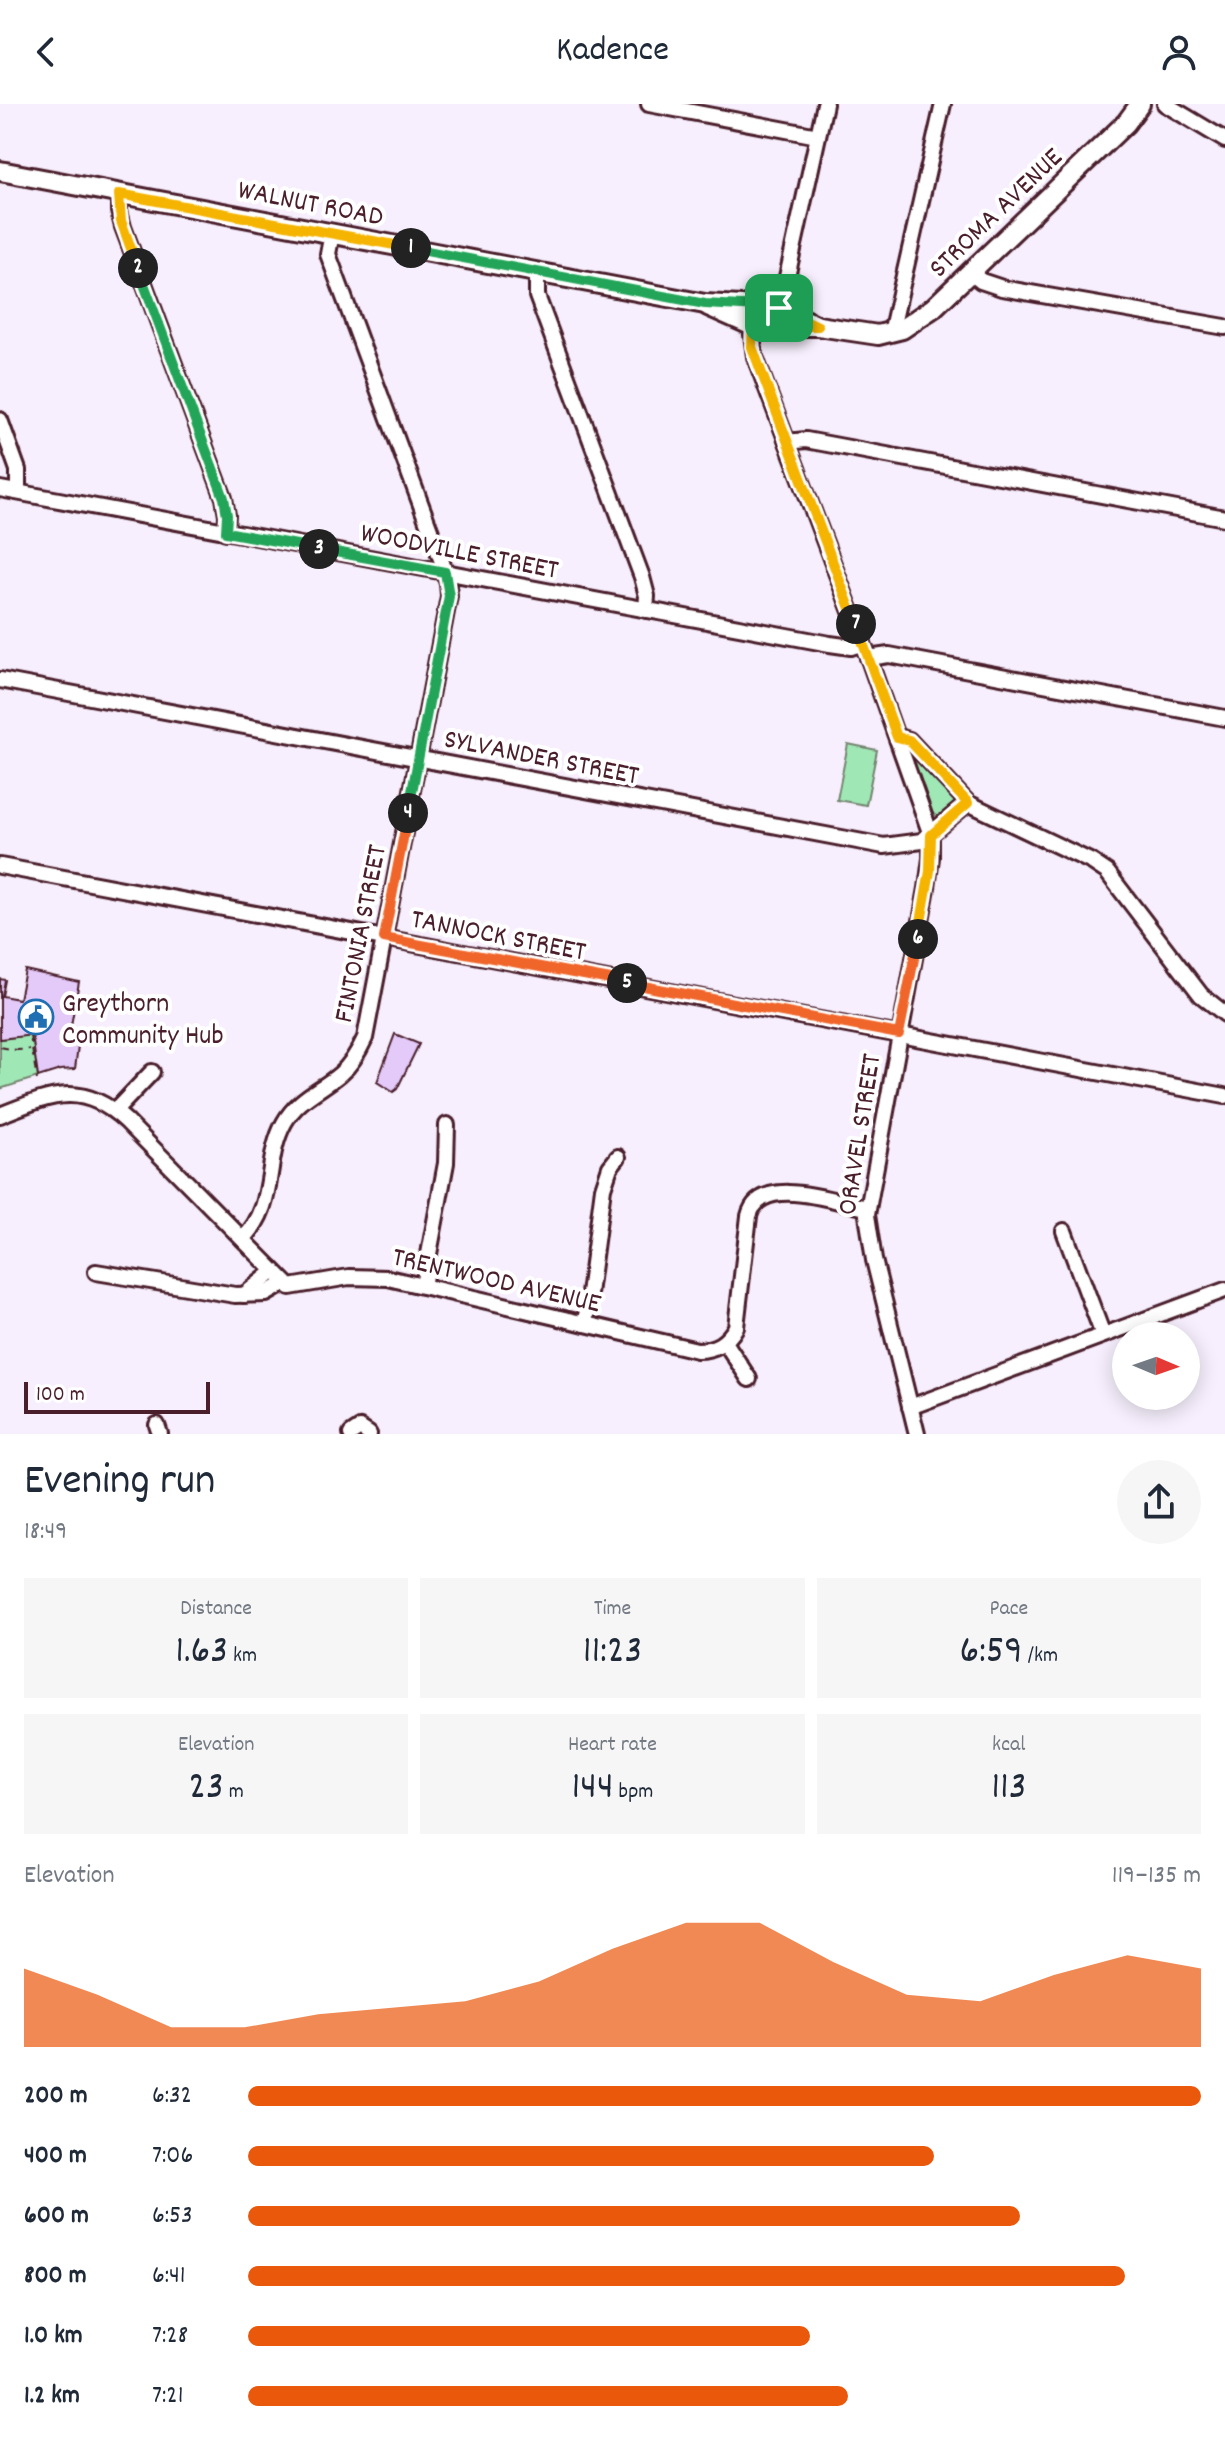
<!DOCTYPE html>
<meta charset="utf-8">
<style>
:root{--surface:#fff;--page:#f6f6f7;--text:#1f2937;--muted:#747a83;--accent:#ea580c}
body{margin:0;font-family:Dekko,sans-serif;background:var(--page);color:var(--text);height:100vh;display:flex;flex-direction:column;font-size:30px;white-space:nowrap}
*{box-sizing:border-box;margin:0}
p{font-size:26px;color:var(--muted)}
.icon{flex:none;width:44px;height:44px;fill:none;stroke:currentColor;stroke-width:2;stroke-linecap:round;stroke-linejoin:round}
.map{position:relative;height:1330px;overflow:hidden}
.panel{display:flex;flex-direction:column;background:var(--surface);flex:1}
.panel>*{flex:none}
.needle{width:52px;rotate:92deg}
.buttons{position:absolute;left:1112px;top:1218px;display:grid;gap:16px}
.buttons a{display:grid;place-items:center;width:88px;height:88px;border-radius:50%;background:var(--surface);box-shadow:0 4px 20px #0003;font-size:40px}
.scale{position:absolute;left:24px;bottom:20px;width:186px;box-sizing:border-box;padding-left:8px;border:4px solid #4a1f2b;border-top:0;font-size:22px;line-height:28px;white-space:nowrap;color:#4a1f2b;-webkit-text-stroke:6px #fff;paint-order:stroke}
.pin{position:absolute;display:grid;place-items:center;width:68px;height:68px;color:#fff;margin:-34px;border-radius:16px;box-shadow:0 4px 12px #0006}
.km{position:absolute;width:40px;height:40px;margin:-20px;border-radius:50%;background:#222;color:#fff;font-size:22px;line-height:40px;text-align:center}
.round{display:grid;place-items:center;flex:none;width:84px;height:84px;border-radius:42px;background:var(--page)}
.headline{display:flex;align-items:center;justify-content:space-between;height:136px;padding:0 24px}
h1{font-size:44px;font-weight:600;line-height:60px}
.metrics{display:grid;grid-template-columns:repeat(3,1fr);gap:12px;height:136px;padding:8px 24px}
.metrics div{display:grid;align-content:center;border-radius:0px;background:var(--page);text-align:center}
.metrics b{font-size:40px;font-weight:600}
.metrics small{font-size:22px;font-weight:400}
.metrics p{font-size:22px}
.chart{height:224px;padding:16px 24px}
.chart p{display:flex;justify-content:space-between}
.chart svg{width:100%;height:144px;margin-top:8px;fill:var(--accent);opacity:.7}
ul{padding:0 24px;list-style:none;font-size:26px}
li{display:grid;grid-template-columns:128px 96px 1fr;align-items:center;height:60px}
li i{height:20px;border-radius:10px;background:var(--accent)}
header{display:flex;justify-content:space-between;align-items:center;height:104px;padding:0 24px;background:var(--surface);font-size:36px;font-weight:600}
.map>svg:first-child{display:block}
.green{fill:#9fe8b6;stroke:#748470;stroke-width:2}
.building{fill:#e4caf9;stroke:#4a1f2b;stroke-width:2}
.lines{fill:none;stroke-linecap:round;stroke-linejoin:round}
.minor-casing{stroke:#4a1f2b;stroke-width:20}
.tertiary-casing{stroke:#4a1f2b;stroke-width:24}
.path{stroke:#4a1f2b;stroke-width:2;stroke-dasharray:8 6;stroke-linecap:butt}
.minor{stroke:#fff;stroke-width:14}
.tertiary{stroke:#fff;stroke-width:18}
.split-1-casing{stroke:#fff;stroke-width:16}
.split-2-casing{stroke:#fff;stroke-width:16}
.split-3-casing{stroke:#fff;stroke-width:16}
.split-4-casing{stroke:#fff;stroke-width:16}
.split-5-casing{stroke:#fff;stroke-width:16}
.split-6-casing{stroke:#fff;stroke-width:16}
.split-7-casing{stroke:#fff;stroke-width:16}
.split-8-casing{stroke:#fff;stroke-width:16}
.split-1{stroke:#22a559;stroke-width:10}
.split-2{stroke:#f5b400;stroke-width:10}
.split-3{stroke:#22a559;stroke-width:10}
.split-4{stroke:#22a559;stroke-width:10}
.split-5{stroke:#f0652b;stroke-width:10}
.split-6{stroke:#f0652b;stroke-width:10}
.split-7{stroke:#f5b400;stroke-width:10}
.split-8{stroke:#f5b400;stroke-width:10}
.labels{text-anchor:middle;stroke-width:8;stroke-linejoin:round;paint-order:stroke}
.street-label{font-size:28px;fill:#4a1f2b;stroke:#fff}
.poi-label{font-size:28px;fill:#4a1f2b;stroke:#fff;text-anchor:start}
</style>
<header><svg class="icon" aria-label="back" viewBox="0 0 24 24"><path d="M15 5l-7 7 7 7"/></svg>Kadence<svg class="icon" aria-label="person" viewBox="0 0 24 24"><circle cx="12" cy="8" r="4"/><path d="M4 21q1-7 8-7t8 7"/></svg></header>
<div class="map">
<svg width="1225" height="1330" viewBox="0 0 1225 1330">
<rect width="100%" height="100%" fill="#f7effd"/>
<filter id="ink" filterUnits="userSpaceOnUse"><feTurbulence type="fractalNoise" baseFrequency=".0125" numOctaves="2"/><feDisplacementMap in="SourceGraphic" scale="16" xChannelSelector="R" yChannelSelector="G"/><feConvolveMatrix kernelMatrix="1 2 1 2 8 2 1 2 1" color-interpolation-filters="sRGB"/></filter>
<g filter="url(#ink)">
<!-- green -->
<g class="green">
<polygon points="848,640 877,646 866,701 837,696"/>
<polygon points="916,655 955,698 954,703 940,714 932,709 914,658"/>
<polygon points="32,931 38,973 0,985 0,935"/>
</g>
<!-- building -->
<g class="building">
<polygon points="25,866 79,878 69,932 79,934 75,965 60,966 38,973 32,931 0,935 0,875 5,876 2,892 19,895"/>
<polygon points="395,930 419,940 397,985 393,988 377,978"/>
</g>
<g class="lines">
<!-- minor casing -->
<g class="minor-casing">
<g id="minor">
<polyline points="649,0 818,32"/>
<polyline points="1165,0 1225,36"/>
<polyline points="119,90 119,107 123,123 224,394 227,411 226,428"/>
<polyline points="537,168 537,192 642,473 647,492 646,506"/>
<polyline points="970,168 981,177 1002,184 1225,223"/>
<polyline points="754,212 752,231 755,253 867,550 931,731 931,754 927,784 867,1111 874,1156 917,1330"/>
<polyline points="778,214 825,0"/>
<polyline points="891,229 943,0"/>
<polyline points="0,316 18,366 18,388"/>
<polyline points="787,338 806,336 1225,414"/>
<polyline points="0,385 830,540 851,543 863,539"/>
<polyline points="868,554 889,551 1225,614"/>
<polyline points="0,576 884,742 922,737 968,699"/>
<polyline points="897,633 909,636 968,699 1092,758 1107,768 1201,891 1225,910"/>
<polyline points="0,762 1225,992"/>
<polyline points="115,1007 152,968"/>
<path d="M 0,1011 C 51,991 81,976 126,1017 L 290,1183 L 349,1173 L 388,1174 L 697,1246 C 715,1246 727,1239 736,1223 L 749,1112 C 760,1069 836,1098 867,1104"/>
<polyline points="1064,1127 1103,1231"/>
<path d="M 243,1135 C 278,1100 263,1058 284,1019 C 298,994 320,987 340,970 C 352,960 359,947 365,934 L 449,492 L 448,479 L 441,455 L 331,158 L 328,150 L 332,129"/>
<polyline points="96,1168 235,1191 266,1190 285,1179"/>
<polyline points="423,1182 446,1059 447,1021"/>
<polyline points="244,1191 273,1168"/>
<polyline points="585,1220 603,1084 610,1063 618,1053"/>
<polyline points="725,1238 749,1275"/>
<polyline points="910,1303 1225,1186"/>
<polyline points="157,1321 160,1330"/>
<polyline points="351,1330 360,1324 369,1330"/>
</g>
</g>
<!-- tertiary casing -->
<g class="tertiary-casing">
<g id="tertiary">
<polyline points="0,67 705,200 779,204 818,222"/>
<polyline points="708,202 753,222 818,222 878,231 902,225 933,204 1126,19 1140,0"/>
</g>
</g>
<!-- path -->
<g class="path">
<polyline points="30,932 37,976"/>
<polyline points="0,943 17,946 30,945"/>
</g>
<!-- minor -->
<use href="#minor" class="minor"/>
<!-- tertiary -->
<use href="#tertiary" class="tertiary"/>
</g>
</g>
<g class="lines" filter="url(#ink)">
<!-- split-1 casing -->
<g class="split-1-casing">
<polyline id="split-1" points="411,144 705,200 779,204"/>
</g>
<!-- split-2 casing -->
<g class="split-2-casing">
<polyline id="split-2" points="138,164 121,117 119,90 411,144"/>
</g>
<!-- split-3 casing -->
<g class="split-3-casing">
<polyline id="split-3" points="138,164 224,394 227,411 226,428 319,445"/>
</g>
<!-- split-4 casing -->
<g class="split-4-casing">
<polyline id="split-4" points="319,445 445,468 449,492 408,709"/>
</g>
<!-- split-5 casing -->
<g class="split-5-casing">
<polyline id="split-5" points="408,709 384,834 627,879"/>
</g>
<!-- split-6 casing -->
<g class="split-6-casing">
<polyline id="split-6" points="627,879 899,930 918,835"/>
</g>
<!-- split-7 casing -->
<g class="split-7-casing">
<polyline id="split-7" points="856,520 897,633 909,636 968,699 931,731 930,767 918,835"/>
</g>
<!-- split-8 casing -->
<g class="split-8-casing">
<polyline id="split-8" points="779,204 818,222 753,222 752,243 856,520"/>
</g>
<!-- split-1 -->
<use href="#split-1" class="split-1"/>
<!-- split-2 -->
<use href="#split-2" class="split-2"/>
<!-- split-3 -->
<use href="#split-3" class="split-3"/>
<!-- split-4 -->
<use href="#split-4" class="split-4"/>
<!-- split-5 -->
<use href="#split-5" class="split-5"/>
<!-- split-6 -->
<use href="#split-6" class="split-6"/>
<!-- split-7 -->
<use href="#split-7" class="split-7"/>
<!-- split-8 -->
<use href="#split-8" class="split-8"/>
</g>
<!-- icons -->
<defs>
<g id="civic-ring" transform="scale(1.8)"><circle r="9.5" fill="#fff" stroke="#1f6fb2" stroke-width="1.5"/><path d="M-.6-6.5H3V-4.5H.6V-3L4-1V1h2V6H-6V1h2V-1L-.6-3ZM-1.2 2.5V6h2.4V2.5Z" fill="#1f6fb2"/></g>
</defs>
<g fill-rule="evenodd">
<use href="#civic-ring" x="36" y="913"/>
</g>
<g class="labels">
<!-- street labels -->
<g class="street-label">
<text transform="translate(311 97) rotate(11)" y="10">WALNUT ROAD</text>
<text transform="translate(994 107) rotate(-44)" y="10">STROMA AVENUE</text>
<text transform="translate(460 445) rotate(11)" y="10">WOODVILLE STREET</text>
<text transform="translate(542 651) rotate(11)" y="10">SYLVANDER STREET</text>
<text transform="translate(358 829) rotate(-79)" y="10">FINTONIA STREET</text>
<text transform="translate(499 829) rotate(11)" y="10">TANNOCK STREET</text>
<text transform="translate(857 1030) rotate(-81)" y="10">ORAVEL STREET</text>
<text transform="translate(497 1174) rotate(13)" y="10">TRENTWOOD AVENUE</text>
</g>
<!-- poi labels -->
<g class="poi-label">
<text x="62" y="907">Greythorn<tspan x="62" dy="32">Community Hub</tspan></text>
</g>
</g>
</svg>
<div class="buttons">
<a><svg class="needle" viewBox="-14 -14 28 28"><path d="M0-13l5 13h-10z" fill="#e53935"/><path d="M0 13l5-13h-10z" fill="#747a83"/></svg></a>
</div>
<div class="scale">100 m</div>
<div class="pin" style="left:779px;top:204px;background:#1e9e55"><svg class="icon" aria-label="arrive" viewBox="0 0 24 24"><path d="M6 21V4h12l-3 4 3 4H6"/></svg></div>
<b class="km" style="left:411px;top:144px">1</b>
<b class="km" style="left:138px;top:164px">2</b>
<b class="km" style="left:319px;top:445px">3</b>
<b class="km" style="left:408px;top:709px">4</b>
<b class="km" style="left:627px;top:879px">5</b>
<b class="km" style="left:918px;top:835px">6</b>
<b class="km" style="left:856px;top:520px">7</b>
</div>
<section class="panel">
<div class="headline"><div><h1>Evening run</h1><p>18:49</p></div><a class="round"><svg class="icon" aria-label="share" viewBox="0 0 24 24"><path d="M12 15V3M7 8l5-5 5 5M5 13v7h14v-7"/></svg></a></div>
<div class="metrics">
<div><p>Distance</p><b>1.63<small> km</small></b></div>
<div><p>Time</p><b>11:23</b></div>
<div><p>Pace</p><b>6:59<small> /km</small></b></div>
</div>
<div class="metrics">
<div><p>Elevation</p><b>23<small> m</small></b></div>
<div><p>Heart rate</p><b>144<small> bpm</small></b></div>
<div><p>kcal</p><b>113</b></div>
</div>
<div class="chart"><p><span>Elevation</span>119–135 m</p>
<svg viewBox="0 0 160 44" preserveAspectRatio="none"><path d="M0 44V20L10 28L20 38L30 38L40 34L50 32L60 30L70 24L80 14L90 6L100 6L110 18L120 28L130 30L140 22L150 16L160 20V44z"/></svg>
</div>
<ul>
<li><b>200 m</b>6:32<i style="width:100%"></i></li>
<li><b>400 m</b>7:06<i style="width:72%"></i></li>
<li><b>600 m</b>6:53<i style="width:81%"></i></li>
<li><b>800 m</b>6:41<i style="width:92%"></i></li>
<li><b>1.0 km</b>7:28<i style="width:59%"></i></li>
<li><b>1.2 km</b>7:21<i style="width:63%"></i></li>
</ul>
</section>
